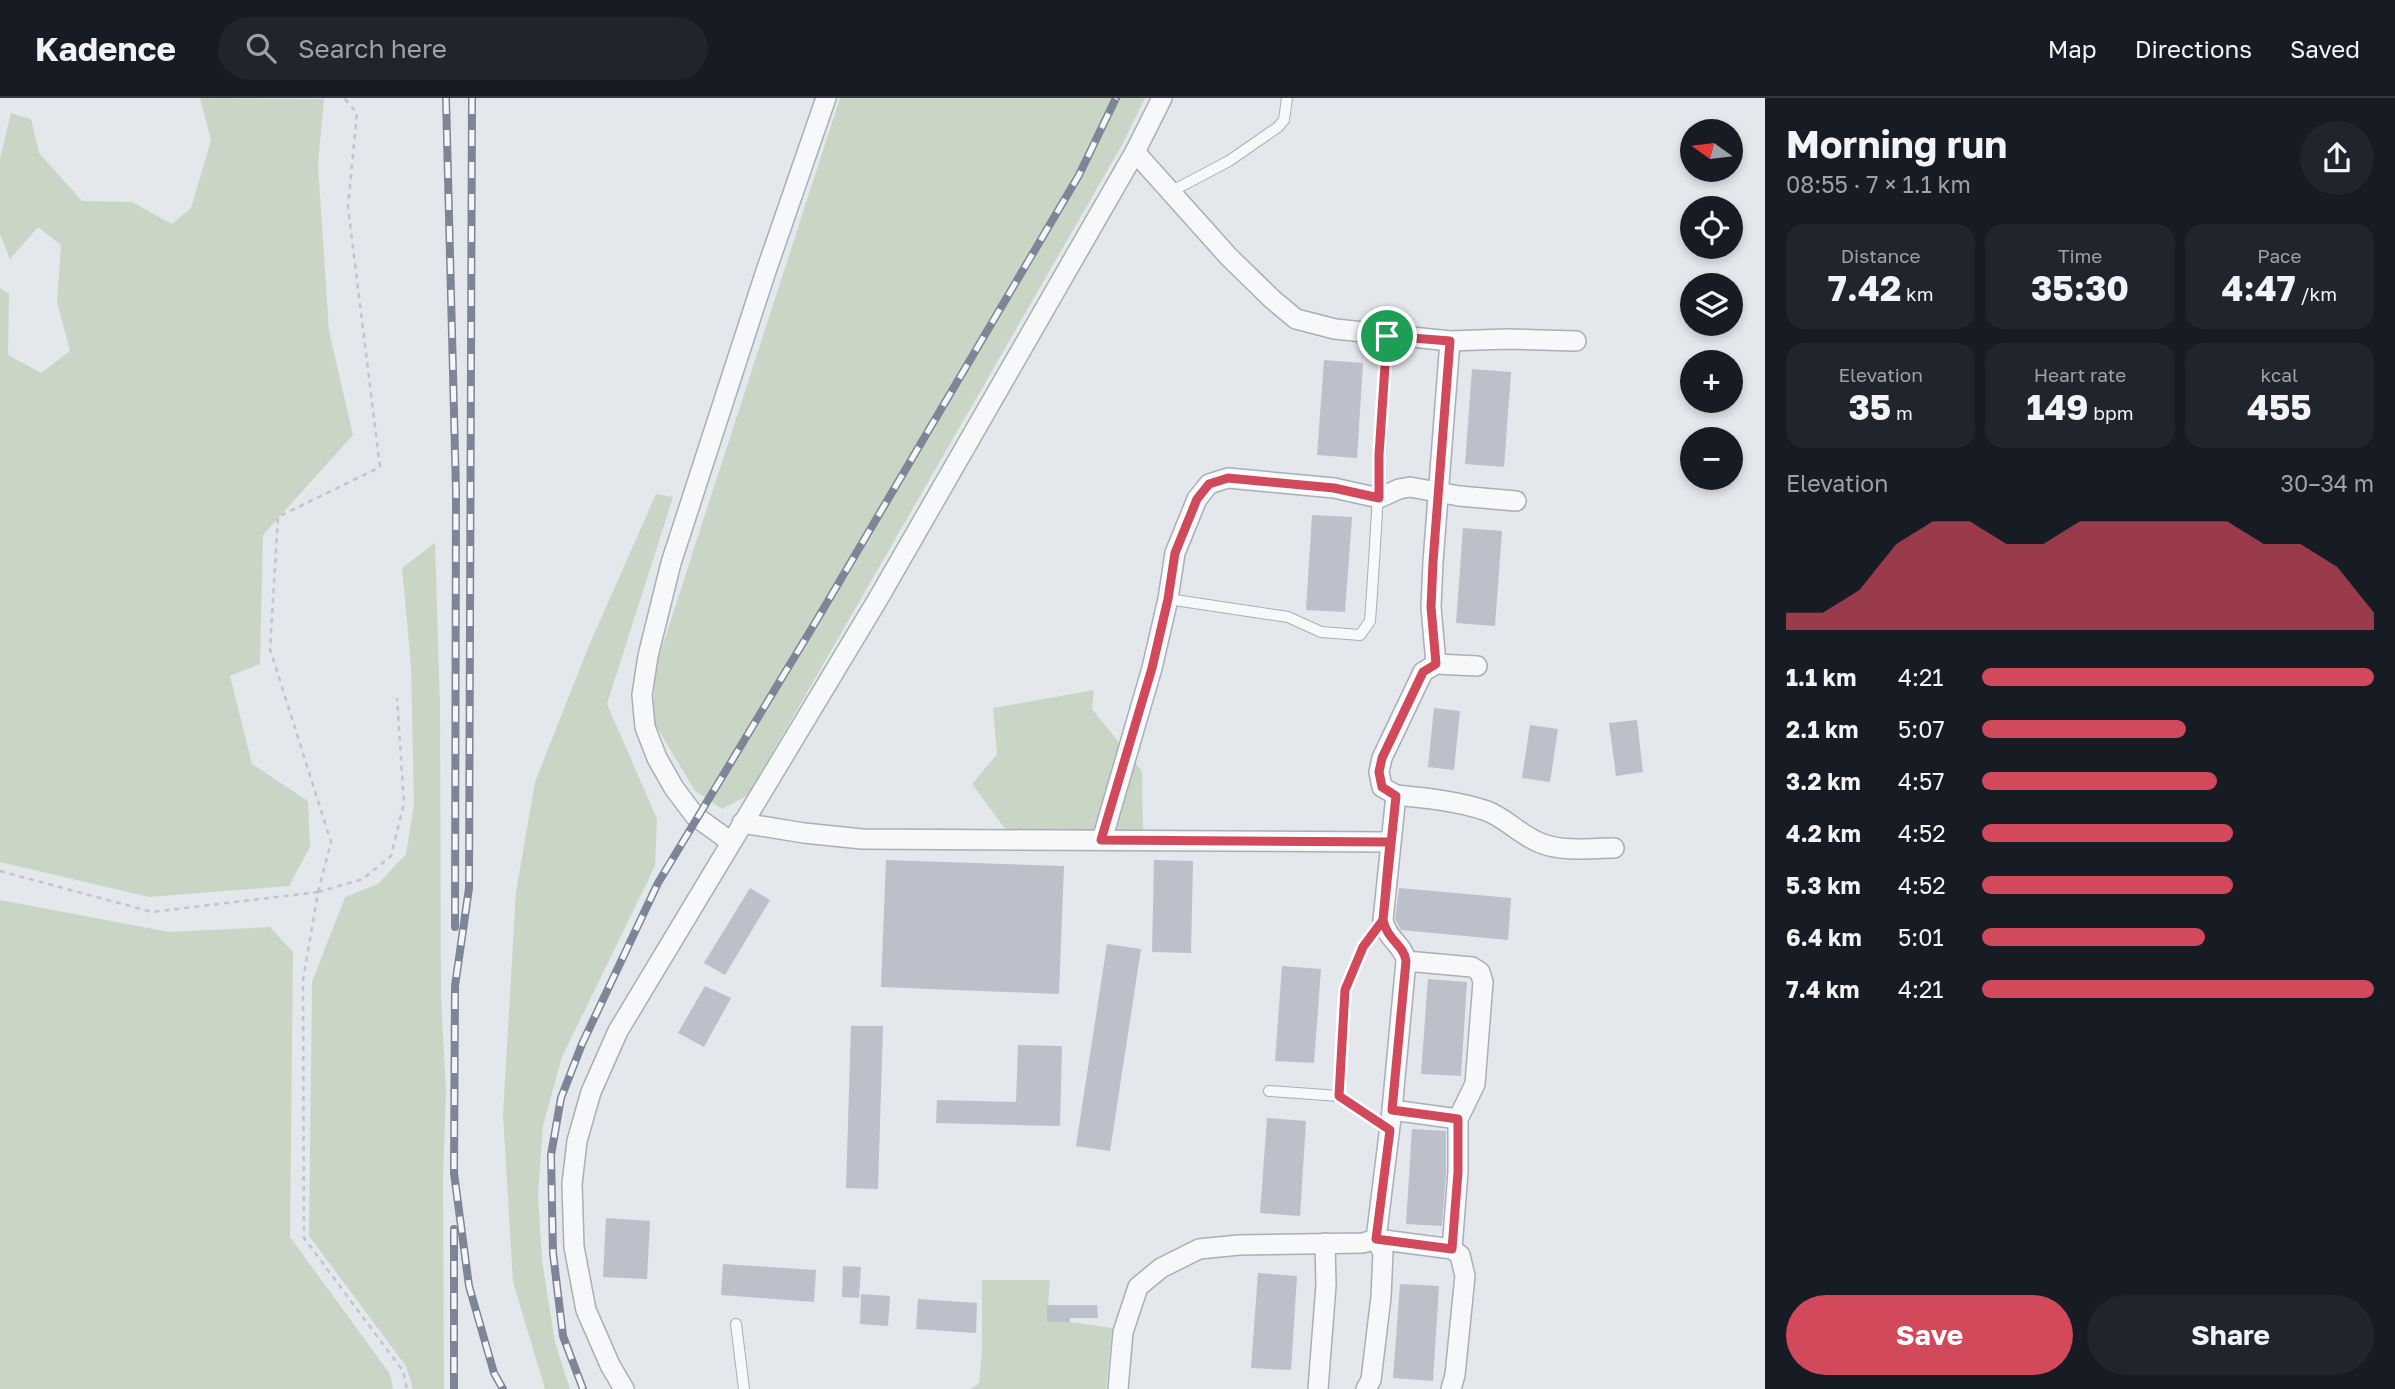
<!DOCTYPE html>
<meta charset="utf-8">
<style>
:root{--surface:#171b24;--page:#20242c;--text:#f1f3f6;--muted:#9ea1a6;--line:#363941;--accent:#d1495b}
body{margin:0;font-family:"Golos Text",sans-serif;background:var(--page);color:var(--text);height:100vh;display:flex;flex-direction:column;font-size:26px;white-space:nowrap}
*{box-sizing:border-box;margin:0}
p{font-size:23px;color:var(--muted)}
.icon{flex:none;width:38px;height:38px;fill:none;stroke:currentColor;stroke-width:2;stroke-linecap:round;stroke-linejoin:round}
.map{position:relative;flex:1;overflow:hidden}
.drawer{display:flex;flex-direction:column;background:var(--surface);width:630px}
.drawer>*{flex:none}
.needle{width:46px;rotate:284deg}
.tools{position:absolute;left:1680px;top:21px;display:grid;gap:14px}
.tools a{display:grid;place-items:center;width:63px;height:63px;border-radius:50%;background:var(--surface);box-shadow:0 4px 10px #0003;font-size:35px}
.pin{position:absolute;display:grid;place-items:center;width:60px;height:60px;color:#fff;margin:-30px;border:4px solid #fff;border-radius:50%;box-shadow:0 2px 7px #0007}
.round{display:grid;place-items:center;flex:none;width:74px;height:74px;border-radius:37px;background:var(--page)}
.headline{display:flex;align-items:center;justify-content:space-between;height:119px;padding:0 21px}
h1{font-size:38px;font-weight:700;line-height:52px}
.metrics{display:grid;grid-template-columns:repeat(3,1fr);gap:10px;height:119px;padding:7px 21px}
.metrics div{display:grid;align-content:center;border-radius:18px;background:var(--page);text-align:center}
.metrics b{font-size:35px;font-weight:700}
.metrics small{font-size:19px;font-weight:400}
.metrics p{font-size:19px}
.chart{height:196px;padding:14px 21px}
.chart p{display:flex;justify-content:space-between}
.chart svg{width:100%;height:126px;margin-top:7px;fill:var(--accent);opacity:.7}
.action{display:flex;gap:14px;margin-top:auto;padding:14px 21px}
.action a{flex:1;height:80px;border-radius:42px;background:var(--accent);color:#fff;font-size:28px;font-weight:700;line-height:80px;text-align:center}
.action a+a{background:var(--page);color:var(--text)}
ul{padding:0 21px;list-style:none;font-size:23px}
li{display:grid;grid-template-columns:112px 84px 1fr;align-items:center;height:52px}
li i{height:18px;border-radius:9px;background:var(--accent)}
header{display:flex;align-items:center;gap:42px;box-sizing:border-box;height:98px;padding:0 35px;background:var(--surface);border-bottom:2px solid var(--line)}
header strong{font-size:33px}
nav{display:flex;gap:38px;margin-inline-start:auto;font-size:24px}
.search{width:490px;height:63px;background:var(--page);display:flex;align-items:center;gap:18px;box-sizing:border-box;padding:0 24px;border-radius:38px;color:var(--muted);font-size:26px}
main{display:flex;flex:1;min-height:0}
.map>svg:first-child{display:block}
.green{fill:#c9d6c5}
.building{fill:#bbc0ca}
.lines{fill:none;stroke-linecap:round;stroke-linejoin:round}
.lane-casing{stroke:#a9aeb7;stroke-width:12}
.street-casing{stroke:#a9aeb7;stroke-width:22}
.path{stroke:#c2c5cb;stroke-width:2.5;stroke-dasharray:5 5;stroke-linecap:butt}
.lane{stroke:#f7f8fa;stroke-width:10}
.street{stroke:#f7f8fa;stroke-width:19}
.rail-casing{stroke:#7d8696;stroke-width:8}
.rail{stroke:#f4f6f9;stroke-width:5;stroke-dasharray:16;stroke-linecap:butt}
.route-casing{stroke:#fff;stroke-width:14}
.route{stroke:#d1495b;stroke-width:9}
</style>
<header>
<strong>Kadence</strong>
<div class="search"><svg class="icon" aria-label="search" viewBox="0 0 24 24"><circle cx="10" cy="10" r="6"/><path d="M15 15l6 6"/></svg>Search here</div>
<nav><a>Map</a><a>Directions</a><a>Saved</a></nav>
</header>
<main>
<div class="map">
<svg width="1765" height="1291" viewBox="0 0 1765 1291">
<rect width="100%" height="100%" fill="#e4e7ec"/>
<!-- green -->
<g class="green">
<polygon points="200,0 324,1 318,66 329,233 353,337 263,437 260,566 230,578 252,666 308,703 310,749 289,788 149,799 0,764 0,190 9,196 8,257 41,275 70,253 57,204 61,147 38,129 10,161 0,136 0,61 11,15 31,21 39,55 82,103 132,104 172,126 191,110 211,42"/>
<polygon points="840,0 1145,0 1122,47 748,697 722,711 695,693 652,621 656,568"/>
<polygon points="656,396 673,399 607,606 657,721 655,768 562,959 543,1028 538,1096 542,1163 555,1244 570,1291 545,1291 513,1184 503,1017 516,794 535,684 588,550"/>
<polygon points="435,445 440,608 441,899 446,994 443,1080 444,1291 413,1291 406,1268 309,1138 312,884 345,799 378,786 406,756 414,707 411,567 402,470"/>
<polygon points="1094,592 1092,611 1142,673 1143,733 1006,732 972,686 997,656 993,610"/>
<polygon points="0,802 169,834 270,829 293,854 290,1139 390,1276 393,1291 0,1291"/>
<polygon points="982,1182 1050,1182 1047,1224 1070,1224 1112,1230 1106,1291 970,1291 979,1285 982,1254"/>
</g>
<!-- building -->
<g class="building">
<polygon points="1324,262 1363,265 1357,360 1317,357"/>
<polygon points="1472,271 1511,274 1504,369 1465,366"/>
<polygon points="1312,417 1352,419 1345,514 1306,512"/>
<polygon points="1463,430 1502,433 1495,528 1456,525"/>
<polygon points="1434,610 1460,613 1454,672 1428,669"/>
<polygon points="1637,622 1643,674 1616,678 1609,625"/>
<polygon points="1530,627 1558,631 1550,684 1522,680"/>
<polygon points="886,762 1064,768 1059,896 881,889"/>
<polygon points="1154,762 1193,763 1191,855 1152,854"/>
<polygon points="750,790 770,802 725,877 704,865"/>
<polygon points="1399,790 1511,800 1508,842 1401,832 1395,821"/>
<polygon points="1107,846 1141,851 1110,1053 1076,1048"/>
<polygon points="1282,868 1321,871 1314,965 1275,963"/>
<polygon points="1428,881 1467,884 1461,978 1421,976"/>
<polygon points="705,888 731,900 704,949 678,935"/>
<polygon points="851,928 883,928 878,1091 846,1090"/>
<polygon points="1018,947 1062,948 1060,1028 936,1025 937,1002 1016,1004"/>
<polygon points="1267,1020 1306,1023 1300,1118 1260,1115"/>
<polygon points="1412,1031 1446,1033 1446,1074 1442,1128 1406,1126"/>
<polygon points="606,1120 650,1123 647,1181 603,1179"/>
<polygon points="723,1166 816,1172 814,1204 721,1197"/>
<polygon points="843,1168 861,1169 859,1200 842,1199"/>
<polygon points="1258,1175 1297,1178 1291,1272 1251,1270"/>
<polygon points="1400,1186 1439,1188 1433,1283 1393,1280"/>
<polygon points="861,1196 890,1198 888,1228 860,1226"/>
<polygon points="918,1201 977,1205 976,1235 916,1231"/>
<polygon points="1047,1207 1097,1207 1098,1220 1070,1220 1070,1224 1047,1224"/>
</g>
<g class="lines">
<!-- lane casing -->
<g class="lane-casing">
<g id="lane">
<polyline points="1172,93 1229,63 1278,29 1284,22 1287,0"/>
<path d="M 1168,501 L 1288,519 L 1321,534 L 1360,537 L 1370,523 C 1377,428 1381,333 1387,238"/>
<polyline points="1269,993 1339,998 1389,1032"/>
<polyline points="1339,998 1345,892 1363,849 1383,823"/>
<polyline points="736,1226 744,1291"/>
</g>
</g>
<!-- street casing -->
<g class="street-casing">
<g id="street">
<polyline points="1135,54 1229,159 1272,201 1296,221 1335,231 1450,243 1507,241 1576,243"/>
<polyline points="1436,566 1431,509 1433,464 1450,243"/>
<path d="M 1396,697 C 1426,700 1458,703 1487,713 C 1506,720 1522,739 1543,746 C 1565,754 1592,750 1614,750"/>
<polyline points="742,725 804,735 862,741 1390,744"/>
<polyline points="1102,742 1152,570 1168,501 1175,455 1197,401 1209,386 1228,380 1334,390 1379,400 1399,391 1410,389 1459,398 1516,403"/>
<polyline points="731,744 695,718 674,690 657,660 645,629 642,597 648,558 671,465 765,176 826,0"/>
<polyline points="1406,863 1472,869 1480,874 1483,884 1475,986 1458,1021 1458,1074 1452,1151"/>
<polyline points="1392,1012 1458,1021"/>
<polyline points="1376,1141 1452,1151 1460,1157 1465,1178 1455,1277 1451,1291"/>
<polyline points="624,1291 610,1267 586,1212 574,1149 572,1086 577,1043 591,994 618,933 878,501 1135,54 1162,0"/>
<path d="M 1118,1291 L 1123,1234 L 1138,1189 L 1161,1170 L 1199,1151 L 1239,1147 L 1363,1145 L 1376,1141 L 1392,1012 L 1406,863 C 1404,847 1387,842 1383,822 L 1396,697 L 1382,689 L 1379,674 L 1382,660 L 1423,574 L 1436,566 L 1477,568"/>
<polyline points="1318,1291 1326,1187 1325,1145"/>
<polyline points="1366,1291 1371,1282 1381,1199 1383,1155 1376,1141"/>
</g>
</g>
<!-- path -->
<g class="path">
<polyline points="0,773 152,814 318,794 303,882 304,1140 403,1273 407,1291"/>
<polyline points="318,794 331,744 270,551 278,419 380,369 348,109 357,15 344,0"/>
<polyline points="318,794 363,781 391,758 404,705 397,600"/>
</g>
<!-- lane -->
<use href="#lane" class="lane"/>
<!-- street -->
<use href="#street" class="street"/>
<!-- rail casing -->
<g class="rail-casing">
<g id="rail">
<polyline points="446,0 456,393 455,829"/>
<polyline points="472,0 469,790 455,888 454,1075 469,1188 494,1275 503,1291"/>
<polyline points="454,1131 454,1291"/>
<polyline points="583,1291 563,1238 553,1155 551,1057 561,1000 582,946 658,785 818,520 1079,77 1116,0"/>
</g>
</g>
<!-- rail -->
<use href="#rail" class="rail"/>
</g>
<g class="lines">
<!-- route casing -->
<g class="route-casing">
<path id="route" d="M 1387,238 L 1379,357 L 1379,400 L 1334,390 L 1228,380 L 1209,386 L 1197,401 L 1175,455 L 1168,501 L 1152,570 L 1101,742 L 1390,744 L 1383,822 C 1387,842 1404,847 1406,863 L 1392,1012 L 1458,1021 L 1458,1074 L 1452,1151 L 1376,1141 L 1390,1032 L 1339,998 L 1345,892 L 1363,849 L 1383,822 L 1396,698 L 1382,689 L 1379,674 L 1382,660 L 1423,574 L 1436,566 L 1431,509 L 1433,464 L 1450,243 L 1387,238"/>
</g>
<!-- route -->
<use href="#route" class="route"/>
</g>
</svg>
<div class="tools">
<a><svg class="needle" viewBox="-14 -14 28 28"><path d="M0-13l5 13h-10z" fill="#e53935"/><path d="M0 13l5-13h-10z" fill="#9ea1a6"/></svg></a>
<a><svg class="icon" aria-label="locate" viewBox="0 0 24 24"><circle cx="12" cy="12" r="6"/><path d="M12 2v4M12 18v4M2 12h4M18 12h4"/></svg></a>
<a><svg class="icon" aria-label="layers" viewBox="0 0 24 24"><path d="M12 4l9 5-9 5-9-5zM3 14l9 5 9-5"/></svg></a>
<a>+</a>
<a>−</a>
</div>
<div class="pin" style="left:1387px;top:238px;background:#1e9e55"><svg class="icon" aria-label="arrive" viewBox="0 0 24 24"><path d="M6 21V4h12l-3 4 3 4H6"/></svg></div>
</div>
<section class="drawer">
<div class="headline"><div><h1>Morning run</h1><p>08:55 · 7 × 1.1 km</p></div><a class="round"><svg class="icon" aria-label="share" viewBox="0 0 24 24"><path d="M12 15V3M7 8l5-5 5 5M5 13v7h14v-7"/></svg></a></div>
<div class="metrics">
<div><p>Distance</p><b>7.42<small> km</small></b></div>
<div><p>Time</p><b>35:30</b></div>
<div><p>Pace</p><b>4:47<small> /km</small></b></div>
</div>
<div class="metrics">
<div><p>Elevation</p><b>35<small> m</small></b></div>
<div><p>Heart rate</p><b>149<small> bpm</small></b></div>
<div><p>kcal</p><b>455</b></div>
</div>
<div class="chart"><p><span>Elevation</span>30–34 m</p>
<svg viewBox="0 0 160 44" preserveAspectRatio="none"><path d="M0 44V38L10 38L20 30L30 14L40 6L50 6L60 14L70 14L80 6L90 6L100 6L110 6L120 6L130 14L140 14L150 22L160 38V44z"/></svg>
</div>
<ul>
<li><b>1.1 km</b>4:21<i style="width:100%"></i></li>
<li><b>2.1 km</b>5:07<i style="width:52%"></i></li>
<li><b>3.2 km</b>4:57<i style="width:60%"></i></li>
<li><b>4.2 km</b>4:52<i style="width:64%"></i></li>
<li><b>5.3 km</b>4:52<i style="width:64%"></i></li>
<li><b>6.4 km</b>5:01<i style="width:57%"></i></li>
<li><b>7.4 km</b>4:21<i style="width:100%"></i></li>
</ul>
<div class="action"><a>Save</a><a>Share</a></div>
</section>
</main>
